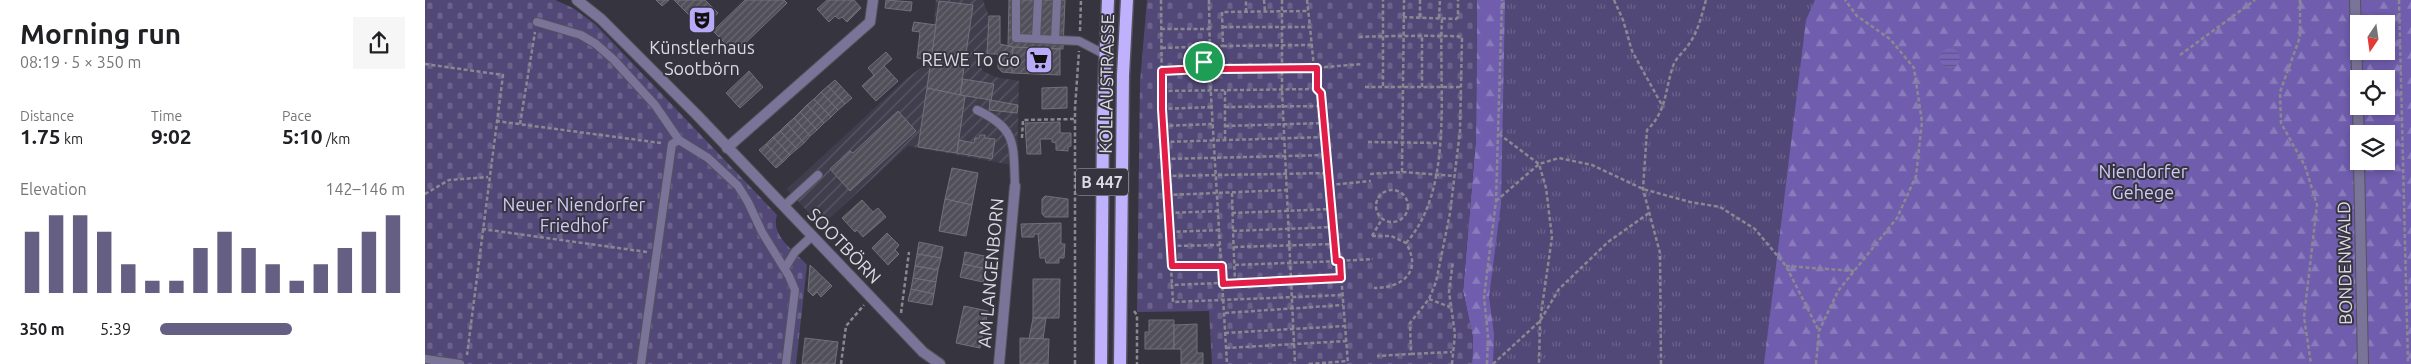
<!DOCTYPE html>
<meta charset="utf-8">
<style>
:root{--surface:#fff;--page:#f6f6f6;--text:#202124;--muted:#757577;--accent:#655f83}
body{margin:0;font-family:Ubuntu,sans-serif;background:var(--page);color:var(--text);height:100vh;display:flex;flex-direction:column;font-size:19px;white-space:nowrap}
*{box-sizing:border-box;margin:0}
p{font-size:16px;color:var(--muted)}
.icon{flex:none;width:28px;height:28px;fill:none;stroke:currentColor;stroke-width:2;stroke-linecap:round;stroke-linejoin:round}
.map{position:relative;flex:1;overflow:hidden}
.sheet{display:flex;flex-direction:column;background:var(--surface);width:425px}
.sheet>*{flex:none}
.needle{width:32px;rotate:193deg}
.tools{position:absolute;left:1925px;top:15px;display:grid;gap:10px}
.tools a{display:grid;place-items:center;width:45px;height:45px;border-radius:0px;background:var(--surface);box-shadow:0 2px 8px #0003;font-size:25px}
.pin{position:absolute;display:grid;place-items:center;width:42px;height:42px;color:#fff;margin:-21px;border:2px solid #fff;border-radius:50%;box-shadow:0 1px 5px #0007}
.round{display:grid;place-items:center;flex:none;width:52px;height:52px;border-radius:0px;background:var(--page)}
.head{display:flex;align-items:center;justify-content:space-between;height:85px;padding:0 20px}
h1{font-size:28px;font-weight:700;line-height:38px}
.figures{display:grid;grid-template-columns:repeat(3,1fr);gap:8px;height:85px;padding:5px 20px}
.figures div{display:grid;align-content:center}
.figures b{font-size:21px;font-weight:700}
.figures small{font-size:14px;font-weight:400}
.figures p{font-size:14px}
.chart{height:140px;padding:10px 20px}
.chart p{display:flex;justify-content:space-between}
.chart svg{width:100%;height:90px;margin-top:5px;stroke:var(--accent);stroke-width:6}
ul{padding:0 20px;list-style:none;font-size:16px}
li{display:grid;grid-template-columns:80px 60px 1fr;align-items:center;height:38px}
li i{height:12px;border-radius:6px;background:var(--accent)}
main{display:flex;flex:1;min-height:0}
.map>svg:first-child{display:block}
.industrial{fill:url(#industrial-furrows)}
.forest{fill:url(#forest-firs);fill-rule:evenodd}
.cemetery{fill:url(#cemetery-stones)}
.park{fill:url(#park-tufts)}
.water{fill:url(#water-rules)}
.building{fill:url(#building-hatch);stroke:#72707b}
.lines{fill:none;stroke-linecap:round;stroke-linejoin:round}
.lane-casing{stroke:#54535c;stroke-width:10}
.street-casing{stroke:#54535c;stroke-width:12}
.primary-casing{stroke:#54535c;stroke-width:15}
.path{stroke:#8a8991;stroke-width:2.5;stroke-dasharray:4 2.5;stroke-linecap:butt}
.lane{stroke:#7b7499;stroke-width:8}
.street{stroke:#7b7499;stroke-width:10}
.primary{stroke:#bfb1fc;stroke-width:12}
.route-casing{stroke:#fff;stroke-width:10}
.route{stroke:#e11d48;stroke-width:6}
.labels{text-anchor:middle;stroke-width:4;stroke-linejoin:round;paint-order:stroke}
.shield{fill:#36353f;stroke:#aaa8b0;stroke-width:1}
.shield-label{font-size:16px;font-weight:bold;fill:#dbdae1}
.poi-label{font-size:18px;fill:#dbdae1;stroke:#36353f}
.street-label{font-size:18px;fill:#dbdae1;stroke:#36353f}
.park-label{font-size:18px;fill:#d1caf7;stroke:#36353f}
</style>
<main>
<section class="sheet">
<div class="head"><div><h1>Morning run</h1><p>08:19 · 5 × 350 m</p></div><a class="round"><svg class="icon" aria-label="share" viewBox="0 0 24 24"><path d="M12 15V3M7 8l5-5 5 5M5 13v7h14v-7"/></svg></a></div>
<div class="figures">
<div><p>Distance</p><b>1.75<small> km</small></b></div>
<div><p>Time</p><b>9:02</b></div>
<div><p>Pace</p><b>5:10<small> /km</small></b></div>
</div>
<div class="chart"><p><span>Elevation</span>142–146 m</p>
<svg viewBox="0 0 160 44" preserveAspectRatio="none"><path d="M5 44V14M15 44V6M25 44V6M35 44V14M45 44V30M55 44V38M65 44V38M75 44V22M85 44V14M95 44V22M105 44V30M115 44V38M125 44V30M135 44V22M145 44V14M155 44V6"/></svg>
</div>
<ul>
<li><b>350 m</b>5:39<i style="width:54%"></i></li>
</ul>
</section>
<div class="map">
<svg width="1986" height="364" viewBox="0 0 1986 364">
<defs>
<pattern id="industrial-furrows" width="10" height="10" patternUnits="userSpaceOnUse" patternTransform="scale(1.25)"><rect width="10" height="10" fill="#403d4d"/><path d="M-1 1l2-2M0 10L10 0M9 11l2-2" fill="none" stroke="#5b5866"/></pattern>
<pattern id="forest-firs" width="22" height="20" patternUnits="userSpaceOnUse" patternTransform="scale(1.25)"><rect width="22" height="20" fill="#705dae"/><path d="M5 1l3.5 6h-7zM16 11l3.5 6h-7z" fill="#8a7bbc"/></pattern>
<pattern id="cemetery-stones" width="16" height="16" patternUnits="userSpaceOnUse" patternTransform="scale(1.25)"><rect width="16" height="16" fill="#524877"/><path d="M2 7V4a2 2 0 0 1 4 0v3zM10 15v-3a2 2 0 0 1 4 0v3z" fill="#6a628a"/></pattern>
<pattern id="park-tufts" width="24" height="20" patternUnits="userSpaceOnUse" patternTransform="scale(1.25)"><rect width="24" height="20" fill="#524877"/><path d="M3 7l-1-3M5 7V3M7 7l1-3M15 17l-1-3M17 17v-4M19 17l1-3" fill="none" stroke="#6a628a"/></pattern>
<pattern id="water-rules" width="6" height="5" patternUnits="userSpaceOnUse" patternTransform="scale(1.25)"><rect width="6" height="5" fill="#7865b7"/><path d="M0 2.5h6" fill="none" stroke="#605583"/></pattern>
<pattern id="building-hatch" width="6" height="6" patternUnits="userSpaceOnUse" patternTransform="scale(1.25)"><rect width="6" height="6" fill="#51505a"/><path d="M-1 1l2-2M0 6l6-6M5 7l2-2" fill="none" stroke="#696971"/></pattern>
</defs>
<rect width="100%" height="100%" fill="#36353f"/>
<!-- industrial -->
<polygon class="industrial" points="511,0 558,0 564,17 562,54 556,67 558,71 570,77 594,81 592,166 483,146 396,226 362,189 481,79 506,60"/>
<!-- forest -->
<g class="forest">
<polygon points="1052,0 1082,0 1208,364 1047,364 1048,338 1038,291 1051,138"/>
<path d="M 1373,0 L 1986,0 L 1986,364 L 1291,364 ZM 1934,24 L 1961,24 L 1961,51 L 1934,51 ZM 1934,79 L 1961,79 L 1961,106 L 1934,106 ZM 1934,134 L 1961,134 L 1961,161 L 1934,161 Z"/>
</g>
<!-- cemetery -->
<g class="cemetery">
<path d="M 0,0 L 130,0 L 148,8 L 170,24 L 352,215 C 345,235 369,251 382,265 L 371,364 L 0,364 Z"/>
<polygon points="722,0 1052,0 1051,137 1038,291 1048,338 1047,364 787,364 784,311 712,312 715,82"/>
</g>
<!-- park -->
<polygon class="park" points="1080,0 1390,0 1381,20 1339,364 1068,364 1069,334 1064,297 1076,203"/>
<!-- water -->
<circle class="water" cx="1525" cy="58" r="10"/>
<!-- building -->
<g class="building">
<polygon points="231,0 244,0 237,6"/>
<polygon points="249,0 280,0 293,13 277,28"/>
<polygon points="320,0 359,0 362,3 310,53 288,31"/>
<polygon points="402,0 429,0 436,8 422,22 417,17 414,19 410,16 404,22 392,9"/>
<polygon points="461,0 487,2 486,11 460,8"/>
<polygon points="584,0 640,0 638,49 583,47"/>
<polygon points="514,1 548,5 535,95 502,88"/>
<polygon points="564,16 575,16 575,44 588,47 587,73 577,72 573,68 573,54 562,54"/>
<polygon points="489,22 511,25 506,60 492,58 495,32 487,31"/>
<polygon points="588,47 635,49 635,75 587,73"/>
<polygon points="461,52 467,59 459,66 473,81 451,101 437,86 449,75 443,68"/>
<polygon points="324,71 338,87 315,108 301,93"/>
<polygon points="538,79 569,84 566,100 535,95"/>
<polygon points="410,80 427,98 420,104 403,86"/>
<polygon points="403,86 420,104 413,110 396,92"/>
<polygon points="642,87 642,108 617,109 617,88"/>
<polygon points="502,88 540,96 532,153 493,147"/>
<polygon points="396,92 413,110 406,117 389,99"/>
<polygon points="389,99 406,117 399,123 382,105"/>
<polygon points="565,100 593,105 592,113 564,110"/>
<polygon points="382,105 399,123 392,130 375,112"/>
<polygon points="473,111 491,131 425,191 405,169 425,151 428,153"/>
<polygon points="375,112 392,130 385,136 369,118"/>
<polygon points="369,118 385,136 379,143 362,124"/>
<polygon points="635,122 635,133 646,133 646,146 643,147 643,151 631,150 631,143 627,142 627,139 615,139 616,154 602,154 600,123"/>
<polygon points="362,124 379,143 372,149 355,131"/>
<polygon points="355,131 372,149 365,155 348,137"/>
<polygon points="555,135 560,135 560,138 570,139 567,159 532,153 534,140 549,143 550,138 554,138"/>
<polygon points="348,137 365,155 358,162 341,144"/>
<polygon points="341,144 358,162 351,168 334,150"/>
<polygon points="527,168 553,173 547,205 520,199"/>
<polygon points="620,196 643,199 643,217 620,217 617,214 617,199"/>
<polygon points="520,199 547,205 541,236 514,231"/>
<polygon points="437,200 448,212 453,208 461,217 438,237 432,230 430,232 417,218"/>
<polygon points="636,223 636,244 640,244 639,258 634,258 634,263 621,263 620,258 615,258 613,234 609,234 609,237 597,237 596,224"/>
<polygon points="462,233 474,245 470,250 474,254 463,265 447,248"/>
<polygon points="494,242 518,247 516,258 492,254"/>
<polygon points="540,252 564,257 561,269 538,264"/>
<polygon points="492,254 516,258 513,270 490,266"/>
<polygon points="538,264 561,269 558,282 535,277"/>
<polygon points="385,265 407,286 396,297 392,292 388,296 383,291"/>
<polygon points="490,266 513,270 511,282 488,278"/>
<polygon points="488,278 511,282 509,294 486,289"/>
<polygon points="608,279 635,279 634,318 608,318"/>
<polygon points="486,289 509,294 507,305 483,301"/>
<polygon points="539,306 563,311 555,348 531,343"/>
<polygon points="608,318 621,318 618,339 604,339"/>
<polygon points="724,320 749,320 749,349 720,349 720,332 724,332"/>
<polygon points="772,324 772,353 778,353 778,364 756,364 756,349 749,349 749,325"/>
<polygon points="380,338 413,342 410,364 377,364"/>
<polygon points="595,338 624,339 623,364 595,364"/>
</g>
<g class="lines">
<!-- lane casing -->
<g class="lane-casing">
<g id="lane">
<polyline points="591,0 591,38 654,41 679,54"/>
<polyline points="112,22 156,35 171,44 189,60 230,105 254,140"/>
<polyline points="611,39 613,0"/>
<polyline points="630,40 632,0"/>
<path d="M 552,110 C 593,129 588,145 590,186"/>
<polyline points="359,206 393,175"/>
<polyline points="360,268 370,252 387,236"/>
<polyline points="0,359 35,364"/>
<polyline points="216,364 247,144 254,140 283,158 313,186 323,202 337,232 364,276 370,290 361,364"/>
</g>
</g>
<!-- street casing -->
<g class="street-casing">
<g id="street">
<polyline points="152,0 176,19 271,114 498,352 515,364"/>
<polyline points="1930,0 1934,142"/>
<polyline points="302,148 445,22 448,0"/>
<polyline points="1934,161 1938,364"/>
<polyline points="574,364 590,186"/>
</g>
</g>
<!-- primary casing -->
<g class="primary-casing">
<g id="primary">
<polyline points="676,364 678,118 683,0"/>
<polyline points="695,364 698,75 702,0"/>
</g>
</g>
<!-- path -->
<g class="path">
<polyline points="736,0 737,109 747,285"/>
<polyline points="784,0 785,60"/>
<polyline points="839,0 840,12"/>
<polyline points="857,0 857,90 870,364"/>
<polyline points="882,0 885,27"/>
<polyline points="1189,0 1198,20 1207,51 1238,107"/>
<polyline points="1875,0 1875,37 1855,92 1856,123 1880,166 1892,205 1879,317 1886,364"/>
<polyline points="1974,0 1983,364"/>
<polyline points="821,12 821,0"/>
<polyline points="978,17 1031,19 1033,17 1033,0"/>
<polyline points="995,17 995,0"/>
<polyline points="1014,18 1015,0"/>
<polyline points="798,27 885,27 889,68"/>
<polyline points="736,29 785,29"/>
<polyline points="655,31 656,0"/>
<path d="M 934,37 C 947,36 1033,35 1037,37 L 1035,131 L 1025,213 L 1011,282 L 1004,299 L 985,323 L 986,354 L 952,356"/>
<polyline points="798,46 886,45"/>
<polyline points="737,48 798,46 797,12 883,11"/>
<polyline points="1755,55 1830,0"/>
<circle cx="786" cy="70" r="10"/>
<polyline points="0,64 78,75 42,355"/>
<polyline points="892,68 893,89 896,93 909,244"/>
<polyline points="795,69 889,68 937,64"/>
<polyline points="737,71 776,69"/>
<polyline points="785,79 802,364"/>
<polyline points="958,86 958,0"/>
<polyline points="940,87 1037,87"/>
<polyline points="997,87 997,37"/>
<polyline points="737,91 893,89"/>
<polyline points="800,91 800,139"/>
<polyline points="800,107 898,106"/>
<polyline points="737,109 786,107"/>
<polyline points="71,121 236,143"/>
<polyline points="95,124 110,32"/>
<polyline points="738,126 787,124"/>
<polyline points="800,126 900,123"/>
<polyline points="1074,134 1114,164 1121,188 1127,237 1115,321 1114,364"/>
<polyline points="597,138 598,120 651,119"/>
<polyline points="739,142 901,137"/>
<polyline points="943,142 1014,143"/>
<polyline points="740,159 903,155"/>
<polyline points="977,172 979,0"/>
<polyline points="945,174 977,172 1030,176"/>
<polyline points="741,176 904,173"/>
<polyline points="905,185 946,181"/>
<circle cx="967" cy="206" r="16"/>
<polyline points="807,193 808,231"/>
<polyline points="0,194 24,180 63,177"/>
<polyline points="742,195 862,190"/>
<polyline points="1071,201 1114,164 1134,158 1167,165 1218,189 1265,202 1295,207 1330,229 1361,266 1394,331"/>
<polyline points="744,213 793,211"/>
<polyline points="807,213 907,209"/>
<polyline points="57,229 222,252"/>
<polyline points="745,232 794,230"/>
<path d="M 947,236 L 966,236 L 981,243 C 998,272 977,288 949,288"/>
<polyline points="947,236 957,219"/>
<path d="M 981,243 C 1030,188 1013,87 1017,19"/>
<polyline points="746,246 795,245"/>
<polyline points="809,247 909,244 911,261"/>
<polyline points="915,261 948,259"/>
<polyline points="810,265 915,261 923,364"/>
<polyline points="747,266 797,266"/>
<polyline points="1361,266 1429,271"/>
<polyline points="916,278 747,285 748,302 918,295"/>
<polyline points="810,283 808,231 908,227"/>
<polyline points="1004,299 1025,307"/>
<polyline points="709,311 712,315 712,364"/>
<polyline points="476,313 484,252"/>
<polyline points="800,313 918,305"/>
<polyline points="800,333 920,326"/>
<polyline points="801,348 922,341"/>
<polyline points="986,354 1027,352"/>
<polyline points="416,364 421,326 439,305"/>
<polyline points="650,364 650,108 654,51"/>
<polyline points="884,364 922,361"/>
<polyline points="1027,364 1030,334 1024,292 1028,261"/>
<polyline points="1062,364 1063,336 1059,297 1071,201 1077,0"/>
<polyline points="1068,364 1115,321 1134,289 1183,242 1224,213"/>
<path d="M 1236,364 L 1235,253 L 1218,189 L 1222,130 C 1241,112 1240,92 1247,69 C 1250,58 1258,53 1264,44 C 1273,32 1277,14 1281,0"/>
<polyline points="1391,364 1394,331 1413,291 1472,218 1491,176 1497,122 1489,68 1465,39 1432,16 1420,0"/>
</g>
<!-- lane -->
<use href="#lane" class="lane"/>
<!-- street -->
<use href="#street" class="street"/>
<!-- primary -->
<use href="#primary" class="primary"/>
</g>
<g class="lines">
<!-- route casing -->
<g class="route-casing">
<polygon id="route" points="785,60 792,62 796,69 892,68 892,89 896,93 911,261 915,261 916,278 798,284 797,266 747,266 737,109 737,71 776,69 779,62"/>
</g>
<!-- route -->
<use href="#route" class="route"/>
</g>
<!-- icons -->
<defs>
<g id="theatre-square" transform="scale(1.4375)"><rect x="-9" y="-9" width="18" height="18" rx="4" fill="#b9aaf7" stroke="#36353f"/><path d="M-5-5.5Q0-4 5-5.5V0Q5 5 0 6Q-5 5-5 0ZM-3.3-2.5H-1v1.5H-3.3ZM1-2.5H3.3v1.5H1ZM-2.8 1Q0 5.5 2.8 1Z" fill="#111"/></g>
<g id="supermarket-square" transform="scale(1.4375)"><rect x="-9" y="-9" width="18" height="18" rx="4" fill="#b9aaf7" stroke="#36353f"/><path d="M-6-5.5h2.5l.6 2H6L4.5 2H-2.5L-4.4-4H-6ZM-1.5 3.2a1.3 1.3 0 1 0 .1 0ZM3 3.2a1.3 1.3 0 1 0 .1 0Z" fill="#111"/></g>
</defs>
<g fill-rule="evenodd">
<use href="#theatre-square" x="277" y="20"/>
<use href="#supermarket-square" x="614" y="60"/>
</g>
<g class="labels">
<!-- shield labels -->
<rect class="shield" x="651" y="168.5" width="52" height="27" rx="4"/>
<g class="shield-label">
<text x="677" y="188">B 447</text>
</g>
<!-- poi labels -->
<g class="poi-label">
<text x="277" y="54">Künstlerhaus<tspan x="277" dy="21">Sootbörn</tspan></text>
<text x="595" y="66" text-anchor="end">REWE To Go</text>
</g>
<!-- street labels -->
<g class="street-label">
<text transform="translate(682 84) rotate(-89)" y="6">KOLLAUSTRASSE</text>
<text transform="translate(419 246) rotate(46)" y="6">SOOTBÖRN</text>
<text transform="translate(1920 263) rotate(-91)" y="6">BONDENWALD</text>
<text transform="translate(566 273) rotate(-85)" y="6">AM LANGENBORN</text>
</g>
<!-- park labels -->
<g class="park-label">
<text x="1718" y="178">Niendorfer<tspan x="1718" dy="21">Gehege</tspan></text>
<text x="149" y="211">Neuer Niendorfer<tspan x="149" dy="21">Friedhof</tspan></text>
</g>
</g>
</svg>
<div class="tools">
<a><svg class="needle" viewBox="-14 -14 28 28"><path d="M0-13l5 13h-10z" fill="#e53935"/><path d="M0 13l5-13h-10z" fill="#757577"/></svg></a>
<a><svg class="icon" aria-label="locate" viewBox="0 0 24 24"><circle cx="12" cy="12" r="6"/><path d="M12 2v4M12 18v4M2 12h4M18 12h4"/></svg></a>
<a><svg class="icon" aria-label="layers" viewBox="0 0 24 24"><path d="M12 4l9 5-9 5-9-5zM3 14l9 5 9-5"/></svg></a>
</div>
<div class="pin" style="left:779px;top:62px;background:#1e9e55"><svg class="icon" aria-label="arrive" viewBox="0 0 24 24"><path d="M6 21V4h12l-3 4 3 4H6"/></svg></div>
</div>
</main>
